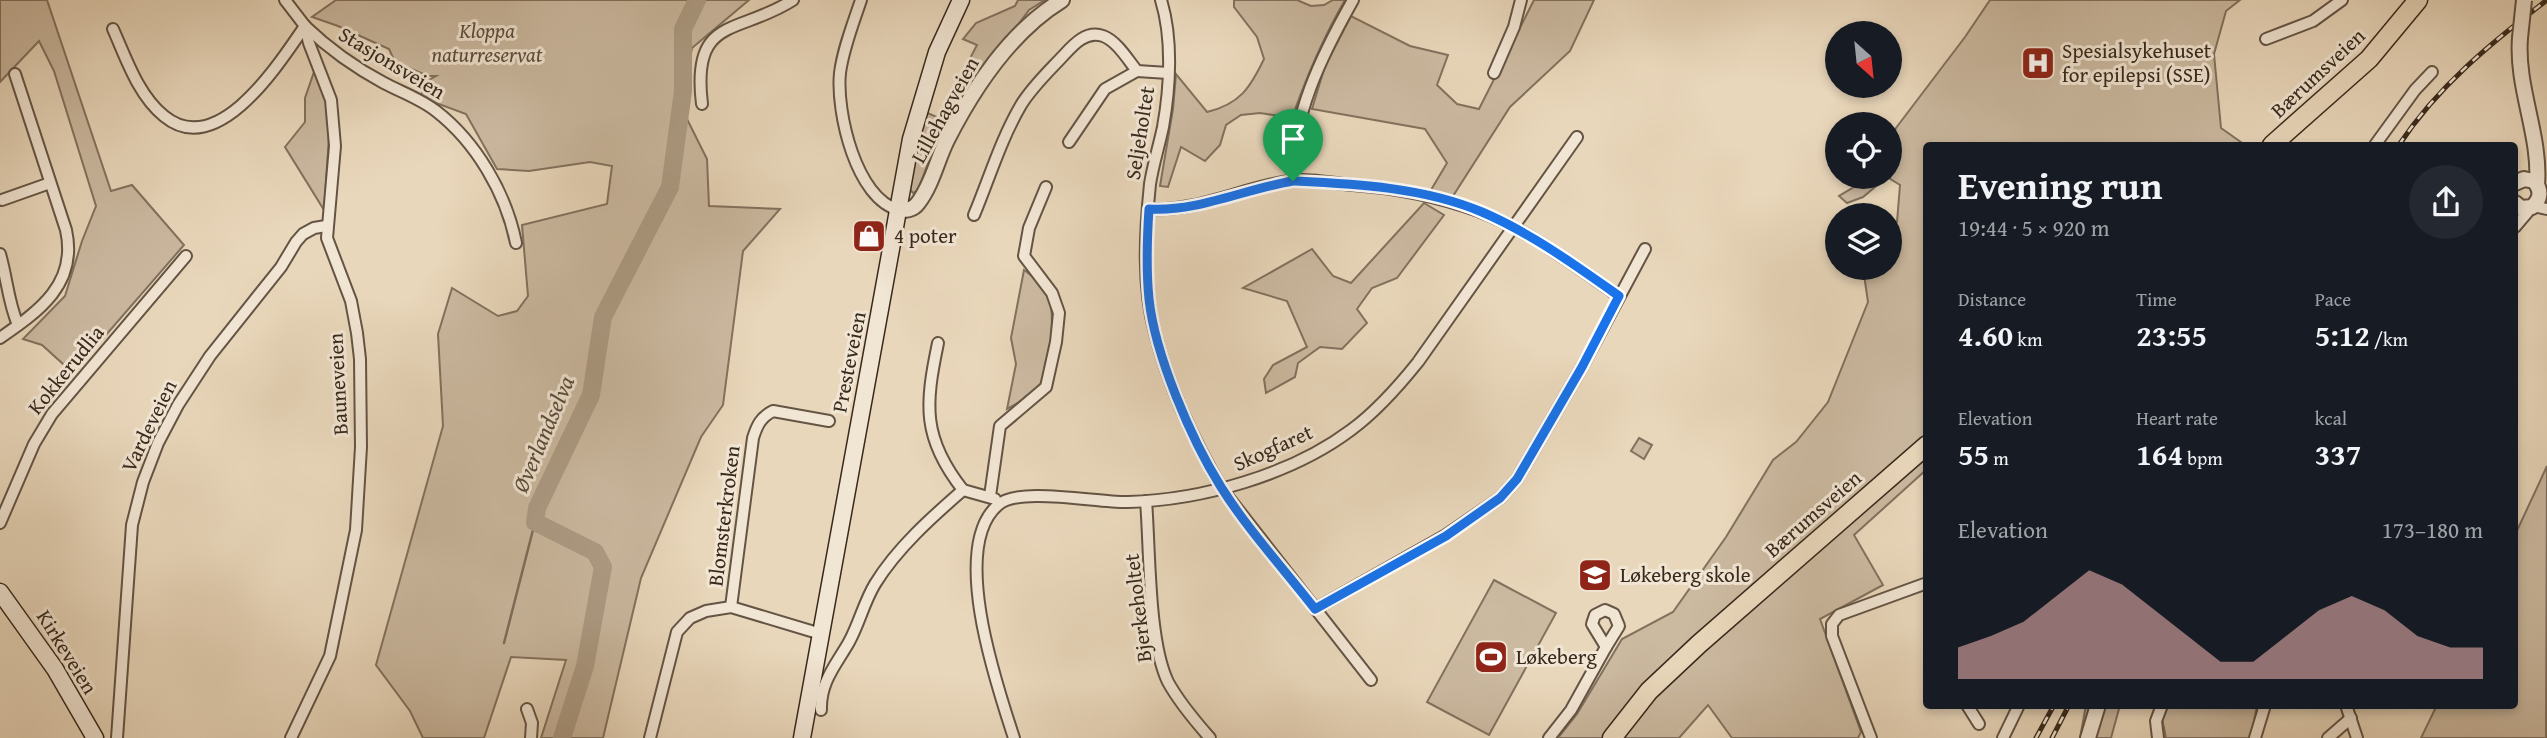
<!DOCTYPE html>
<meta charset="utf-8">
<style>
:root{--surface:#171b24;--page:#242831;--text:#f1f3f6;--muted:#9ea1a6;--accent:#c59692}
body{margin:0;font-family:"Gentium Book Plus",serif;background:var(--page);color:var(--text);height:100vh;display:flex;flex-direction:column;font-size:26px;white-space:nowrap}
*{box-sizing:border-box;margin:0}
p{font-size:23px;color:var(--muted)}
.icon{flex:none;width:38px;height:38px;fill:none;stroke:currentColor;stroke-width:2;stroke-linecap:round;stroke-linejoin:round}
.map{position:relative;flex:1;overflow:hidden}
.panel{position:absolute;left:1923px;top:142px;width:595px;height:567px;display:flex;flex-direction:column;background:var(--surface);border-radius:7px;box-shadow:0 4px 10px #0003}
.panel>*{flex:none}
.needle{width:46px;rotate:153deg}
.tools{position:absolute;left:1825px;top:21px;display:grid;gap:14px}
.tools a{display:grid;place-items:center;width:77px;height:77px;border-radius:50%;background:var(--surface);box-shadow:0 4px 10px #0003;font-size:35px}
.pin{position:absolute;display:grid;place-items:center;width:60px;height:60px;color:#fff;margin:-72px -30px;border-radius:50% 50% 50% 0;rotate:-45deg;box-shadow:0 0 7px #0007}
.pin .icon{rotate:45deg}
.round{display:grid;place-items:center;flex:none;width:74px;height:74px;border-radius:37px;background:var(--page)}
.overview{display:flex;align-items:center;justify-content:space-between;height:119px;padding:0 35px}
h1{font-size:38px;font-weight:700;line-height:52px}
.stats{display:grid;grid-template-columns:repeat(3,1fr);gap:10px;height:119px;padding:7px 35px}
.stats div{display:grid;align-content:center}
.stats b{font-size:30px;font-weight:700}
.stats small{font-size:19px;font-weight:400}
.stats p{font-size:19px}
.chart{height:196px;padding:14px 35px}
.chart p{display:flex;justify-content:space-between}
.chart svg{width:100%;height:126px;margin-top:7px;fill:var(--accent);opacity:.7}
.map>svg:first-child{display:block}
.green{fill:#cbb9a0;stroke:#82715e;stroke-width:2}
.lines{fill:none;stroke-linecap:round;stroke-linejoin:round}
.stream{stroke:#7e6e5b;stroke-width:2.5}
.river{stroke:#ad9c85;stroke-width:18}
.minor-casing{stroke:#645444;stroke-width:14}
.tertiary-casing{stroke:#645444;stroke-width:18}
.secondary-casing{stroke:#38291c;stroke-width:19}
.primary-casing{stroke:#38291c;stroke-width:21}
.minor{stroke:#f1e5d3;stroke-width:10}
.tertiary{stroke:#f1e5d3;stroke-width:14}
.secondary{stroke:#f1e5d3;stroke-width:16}
.primary{stroke:#e9d7bb;stroke-width:18}
.rail-casing{stroke:#38291c;stroke-width:5}
.rail{stroke:#f1e5d3;stroke-width:2.5;stroke-dasharray:8;stroke-linecap:butt}
.tertiary-bridge-casing{stroke:#645444;stroke-width:18;stroke-linecap:butt}
.tertiary-bridge{stroke:#f1e5d3;stroke-width:14}
.route-casing{stroke:#fff;stroke-width:14}
.route{stroke:#1a73e8;stroke-width:9}
.labels{text-anchor:middle;stroke-width:6;stroke-linejoin:round;paint-order:stroke}
.park-label{font-size:21px;font-style:italic;fill:#5d4d3d;stroke:#f1e5d3}
.poi-label{font-size:21px;fill:#38291c;stroke:#f1e5d3;text-anchor:start}
.street-label{font-size:21px;fill:#38291c;stroke:#f1e5d3}
.water-label{font-size:23px;font-style:italic;fill:#5b4c3c;stroke:#f1e5d3}
</style>
<div class="map">
<svg width="2547" height="738" viewBox="0 0 2547 738">
<rect width="100%" height="100%" fill="#e9d7bb"/>
<filter id="stains"><feTurbulence type="fractalNoise" baseFrequency=".00286" numOctaves="4"/><feColorMatrix values="0 0 0 0 .2 0 0 0 0 .09 0 0 0 0 .02 0 0 0 .5 -.17"/></filter>
<radialGradient id="worn" r=".72"><stop offset=".6" stop-color="#630" stop-opacity="0"/><stop offset="1" stop-color="#630" stop-opacity=".3"/></radialGradient>
<!-- green -->
<g class="green">
<polygon points="0,0 47,0 111,191 132,185 184,245 73,373 42,345 23,339 65,296 82,241 96,206 54,71 39,41 0,82"/>
<polygon points="336,0 749,0 692,48 681,107 707,159 709,206 780,209 743,251 723,405 701,437 641,578 603,738 541,738 566,660 511,657 484,738 423,738 410,711 376,665 443,426 438,334 452,288 498,316 517,311 528,296 522,225 607,204 612,166 590,162 529,171 497,169 466,114 420,97 429,80 436,76 428,76 395,62 389,49 338,26 312,17"/>
<polygon points="1018,0 1045,0 1029,10 954,110 935,145 918,190 913,193 908,187 925,112 939,118 977,45 963,39 976,23 1015,6"/>
<path d="M 1234,0 L 1297,0 L 1311,6 L 1324,5 L 1333,0 L 1345,0 C 1323,38 1306,78 1292,118 L 1260,113 L 1241,115 L 1226,125 L 1220,145 L 1205,161 L 1181,147 L 1168,187 L 1160,186 L 1173,109 L 1176,74 L 1207,112 C 1240,104 1250,88 1264,59 L 1257,37 L 1234,7 Z"/>
<polygon points="1534,0 1594,0 1570,51 1510,107 1453,196 1431,190 1447,163 1425,129 1312,109 1325,66 1351,16 1410,46 1448,55 1437,85 1457,104 1479,109"/>
<polygon points="1990,0 2240,0 2226,11 2214,54 2221,128 2245,145 1927,145 1927,469 1854,535 1883,585 1820,619 1861,732 1858,738 1732,738 1708,705 1679,738 1558,738 1577,714 1622,639 1673,612 1726,537 1773,460 1796,442 1828,402 1868,302 1863,268 1890,268 1890,229 1897,222 1900,185 1887,177 1863,197 1847,203 1839,196 1871,177 1890,177 1890,140 1896,128 1965,37"/>
<polygon points="315,69 326,99 330,123 324,210 285,147 305,122 305,98"/>
<polygon points="1424,203 1444,215 1397,278 1372,288 1357,309 1367,323 1342,349 1320,347 1298,363 1295,377 1266,393 1264,379 1273,365 1307,347 1287,301 1243,288 1312,249 1333,276 1351,283"/>
<path d="M 1024,270 C 1034,277 1045,286 1049,298 C 1055,317 1051,366 1041,383 C 1034,396 1019,402 1007,409 L 1016,364 L 1011,338 Z"/>
<polygon points="1639,438 1652,445 1644,459 1631,451"/>
<polygon points="2547,466 2546,738 2421,738 2437,705 2515,705 2515,535"/>
<polygon points="1494,580 1556,613 1489,735 1427,702"/>
<polygon points="2086,705 2120,705 2111,738 2080,738"/>
<polygon points="2169,705 2257,705 2251,738 2166,738 2162,718"/>
</g>
<g class="lines">
<!-- stream -->
<polyline class="stream" points="504,643 535,522"/>
<!-- river -->
<polyline class="river" points="562,738 585,666 603,567 595,552 535,522 537,508 591,395 603,317 670,187 683,91 683,29 697,0"/>
<!-- minor casing -->
<g class="minor-casing">
<g id="minor">
<path d="M 861,0 C 853,24 843,49 840,73 C 836,112 856,199 899,210"/>
<path d="M 1161,0 C 1173,39 1170,88 1163,127 C 1159,146 1153,165 1150,184 C 1145,233 1142,286 1155,333 C 1169,387 1194,441 1222,489 L 1371,680"/>
<path d="M 305,26 C 329,49 354,67 384,83 C 401,92 421,99 436,111 C 476,142 506,193 516,243"/>
<path d="M 113,29 C 126,58 138,95 164,116 C 218,161 280,62 305,26 L 285,0"/>
<polyline points="2266,39 2313,21 2342,0"/>
<polyline points="1494,73 1514,27 1521,0"/>
<path d="M 702,104 C 691,15 739,35 793,0"/>
<polyline points="1069,142 1105,89 1137,71"/>
<polyline points="2375,145 2415,90 2432,72"/>
<path d="M 1293,181 C 1291,117 1322,55 1353,0"/>
<polyline points="2,200 50,183"/>
<polyline points="2533,206 2547,209"/>
<path d="M 1149,209 C 1198,212 1241,188 1289,181 C 1309,178 1332,183 1353,185 C 1395,188 1437,196 1478,211 C 1528,230 1574,265 1619,296"/>
<path d="M 974,215 C 989,179 1001,139 1021,105 C 1032,87 1048,72 1063,56 C 1073,45 1086,30 1103,36 C 1117,41 1128,60 1137,71 L 1168,73"/>
<polyline points="2515,227 2532,207"/>
<path d="M 0,254 C 7,278 8,302 18,325"/>
<path d="M 0,338 C 39,311 78,284 66,230 L 15,74"/>
<path d="M 938,343 C 925,405 922,438 963,490"/>
<polyline points="990,496 1000,426 1046,387 1056,342 1059,313 1052,293 1024,256 1029,228 1046,187"/>
<path d="M 1146,501 C 1150,548 1148,641 1168,682 C 1179,702 1195,721 1210,738"/>
<polyline points="0,523 34,444 52,414 186,256"/>
<path d="M 731,607 L 753,438 C 757,425 761,417 773,411 L 829,421"/>
<polyline points="1315,609 1446,535 1500,498 1517,479 1582,367 1645,249"/>
<polygon points="1605,610 1614,614 1619,626 1606,647 1592,624 1595,615"/>
<polyline points="1967,705 1979,724"/>
<polyline points="2346,705 2357,738"/>
<polyline points="527,709 532,723 531,738"/>
<path d="M 821,710 C 820,682 836,665 849,642 C 859,624 864,602 875,584 C 897,548 932,517 963,490 L 995,499"/>
<polyline points="117,738 132,525 143,482 158,443 178,405 210,356 281,267 296,242 303,234 314,228 326,226"/>
<polyline points="291,738 330,656 356,530 361,447 360,359 357,333 351,301 327,238 335,146 331,100 309,43 305,26"/>
<polyline points="650,738 677,632 690,618 706,611 731,607 821,634"/>
<path d="M 1014,738 C 997,686 949,547 998,505 C 1019,486 1098,503 1128,502 C 1202,500 1291,475 1351,430 C 1377,411 1398,387 1418,362 L 1577,137"/>
<polyline points="1549,738 1571,710 1606,647"/>
<polyline points="1871,738 1832,636 1832,624 1839,615 1927,583"/>
<polyline points="2003,738 2019,705"/>
<polyline points="2158,738 2156,721 2162,705"/>
<polyline points="2255,738 2265,705"/>
<polyline points="2328,738 2351,718"/>
</g>
</g>
<!-- tertiary casing -->
<g class="tertiary-casing">
<g id="tertiary">
<path d="M 2520,38 C 2516,88 2541,135 2537,185"/>
<path d="M 2515,183 L 2524,179 L 2534,181 C 2542,190 2541,199 2532,207 L 2521,208 L 2515,203"/>
<path d="M 899,210 C 906,210 913,210 918,203 C 932,185 937,160 947,140 C 974,87 1010,32 1062,0"/>
<polyline points="2088,738 2098,705"/>
</g>
</g>
<!-- secondary casing -->
<g class="secondary-casing">
<g id="secondary">
<polyline points="0,592 55,669 95,738"/>
<polyline points="802,738 911,139 937,52 961,0"/>
</g>
</g>
<!-- primary casing -->
<g class="primary-casing">
<g id="primary">
<polyline points="2272,145 2369,59 2418,0"/>
<polyline points="1612,738 1649,691 1699,644 1927,445"/>
</g>
</g>
<!-- minor -->
<use href="#minor" class="minor"/>
<!-- tertiary -->
<use href="#tertiary" class="tertiary"/>
<!-- secondary -->
<use href="#secondary" class="secondary"/>
<!-- primary -->
<use href="#primary" class="primary"/>
<!-- rail casing -->
<g class="rail-casing">
<g id="rail">
<path d="M 2399,145 C 2438,86 2491,43 2547,0"/>
<polyline points="2036,738 2054,705"/>
<polyline points="2052,738 2069,705"/>
</g>
</g>
<!-- rail -->
<use href="#rail" class="rail"/>
<!-- tertiary-bridge casing -->
<g class="tertiary-bridge-casing">
<polyline id="tertiary-bridge" points="2520,38 2524,0"/>
</g>
<!-- tertiary-bridge -->
<use href="#tertiary-bridge" class="tertiary-bridge"/>
</g>
<g class="lines">
<!-- route casing -->
<g class="route-casing">
<path id="route" d="M 1293,181 C 1356,184 1423,187 1482,212 C 1531,233 1575,265 1619,296 L 1582,367 L 1517,479 L 1500,498 L 1446,536 L 1315,609 C 1284,569 1248,530 1221,487 C 1191,439 1155,355 1149,299 C 1146,269 1147,239 1149,209 C 1198,212 1244,189 1293,181 Z"/>
</g>
<!-- route -->
<use href="#route" class="route"/>
</g>
<!-- icons -->
<defs>
<g id="hospital-square" transform="scale(1.75)"><rect x="-9" y="-9" width="18" height="18" rx="4" fill="#8f2418" stroke="#f1e5d3"/><path d="M-5-5h3v3.5h4V-5h3V5h-3V1.5h-4V5h-3Z" fill="#fff"/></g>
<g id="shop-square" transform="scale(1.75)"><rect x="-9" y="-9" width="18" height="18" rx="4" fill="#8f2418" stroke="#f1e5d3"/><path d="M-5-2.5h2.3a2.7 3.5 0 0 1 5.4 0H5L5.5 6h-11ZM-1.5-2.5h3a1.5 2.3 0 0 0-3 0Z" fill="#fff"/></g>
<g id="school-square" transform="scale(1.75)"><rect x="-9" y="-9" width="18" height="18" rx="4" fill="#8f2418" stroke="#f1e5d3"/><path d="M0-5L7-2L0 1L-7-2ZM-4 1L0 2.5L4 1V4Q0 6-4 4Z" fill="#fff"/></g>
<g id="stadium-square" transform="scale(1.75)"><rect x="-9" y="-9" width="18" height="18" rx="4" fill="#8f2418" stroke="#f1e5d3"/><path d="M0-5a6.5 5 0 1 0 0 10a6.5 5 0 1 0 0-10ZM-3.5-1.8h7v3.6h-7Z" fill="#fff"/></g>
</defs>
<g fill-rule="evenodd">
<use href="#hospital-square" x="2038" y="63"/>
<use href="#shop-square" x="869" y="236"/>
<use href="#school-square" x="1595" y="575"/>
<use href="#stadium-square" x="1491" y="657"/>
</g>
<g class="labels">
<!-- park labels -->
<g class="park-label">
<text x="487" y="38">Kloppa<tspan x="487" dy="24">naturreservat</tspan></text>
</g>
<!-- poi labels -->
<g class="poi-label">
<text x="2062" y="58">Spesialsykehuset<tspan x="2062" dy="24">for epilepsi (SSE)</tspan></text>
<text x="894" y="243">4 poter</text>
<text x="1620" y="582">Løkeberg skole</text>
<text x="1516" y="664">Løkeberg</text>
</g>
<!-- street labels -->
<g class="street-label">
<text transform="translate(392 63) rotate(31)" y="7">Stasjonsveien</text>
<text transform="translate(2318 73) rotate(-43)" y="7">Bærumsveien</text>
<text transform="translate(945 110) rotate(-61)" y="7">Lillehagveien</text>
<text transform="translate(1140 133) rotate(-81)" y="7">Seljeholtet</text>
<text transform="translate(849 362) rotate(-79)" y="7">Presteveien</text>
<text transform="translate(66 370) rotate(-51)" y="7">Kokkerudlia</text>
<text transform="translate(338 384) rotate(-93)" y="7">Bauneveien</text>
<text transform="translate(149 426) rotate(-64)" y="7">Vardeveien</text>
<text transform="translate(1273 448) rotate(-24)" y="7">Skogfaret</text>
<text transform="translate(1813 514) rotate(-41)" y="7">Bærumsveien</text>
<text transform="translate(724 516) rotate(-83)" y="7">Blomsterkroken</text>
<text transform="translate(1138 608) rotate(-97)" y="7">Bjerkeholtet</text>
<text transform="translate(67 652) rotate(58)" y="7">Kirkeveien</text>
</g>
<!-- water labels -->
<g class="water-label">
<text transform="translate(543 434) rotate(-67)" y="8">Øverlandselva</text>
</g>
</g>
<rect width="100%" height="100%" filter="url(#stains)"/>
<rect width="100%" height="100%" fill="url(#worn)"/>
</svg>
<div class="tools">
<a><svg class="needle" viewBox="-14 -14 28 28"><path d="M0-13l5 13h-10z" fill="#e53935"/><path d="M0 13l5-13h-10z" fill="#9ea1a6"/></svg></a>
<a><svg class="icon" aria-label="locate" viewBox="0 0 24 24"><circle cx="12" cy="12" r="6"/><path d="M12 2v4M12 18v4M2 12h4M18 12h4"/></svg></a>
<a><svg class="icon" aria-label="layers" viewBox="0 0 24 24"><path d="M12 4l9 5-9 5-9-5zM3 14l9 5 9-5"/></svg></a>
</div>
<div class="pin" style="left:1293px;top:181px;background:#1e9e55"><svg class="icon" aria-label="arrive" viewBox="0 0 24 24"><path d="M6 21V4h12l-3 4 3 4H6"/></svg></div>
<section class="panel">
<div class="overview"><div><h1>Evening run</h1><p>19:44 · 5 × 920 m</p></div><a class="round"><svg class="icon" aria-label="share" viewBox="0 0 24 24"><path d="M12 15V3M7 8l5-5 5 5M5 13v7h14v-7"/></svg></a></div>
<div class="stats">
<div><p>Distance</p><b>4.60<small> km</small></b></div>
<div><p>Time</p><b>23:55</b></div>
<div><p>Pace</p><b>5:12<small> /km</small></b></div>
</div>
<div class="stats">
<div><p>Elevation</p><b>55<small> m</small></b></div>
<div><p>Heart rate</p><b>164<small> bpm</small></b></div>
<div><p>kcal</p><b>337</b></div>
</div>
<div class="chart"><p><span>Elevation</span>173–180 m</p>
<svg viewBox="0 0 160 44" preserveAspectRatio="none"><path d="M0 44V33L10 29L20 24L30 15L40 6L50 11L60 20L70 29L80 38L90 38L100 29L110 20L120 15L130 20L140 29L150 33L160 33V44z"/></svg>
</div>
</section>
</div>
